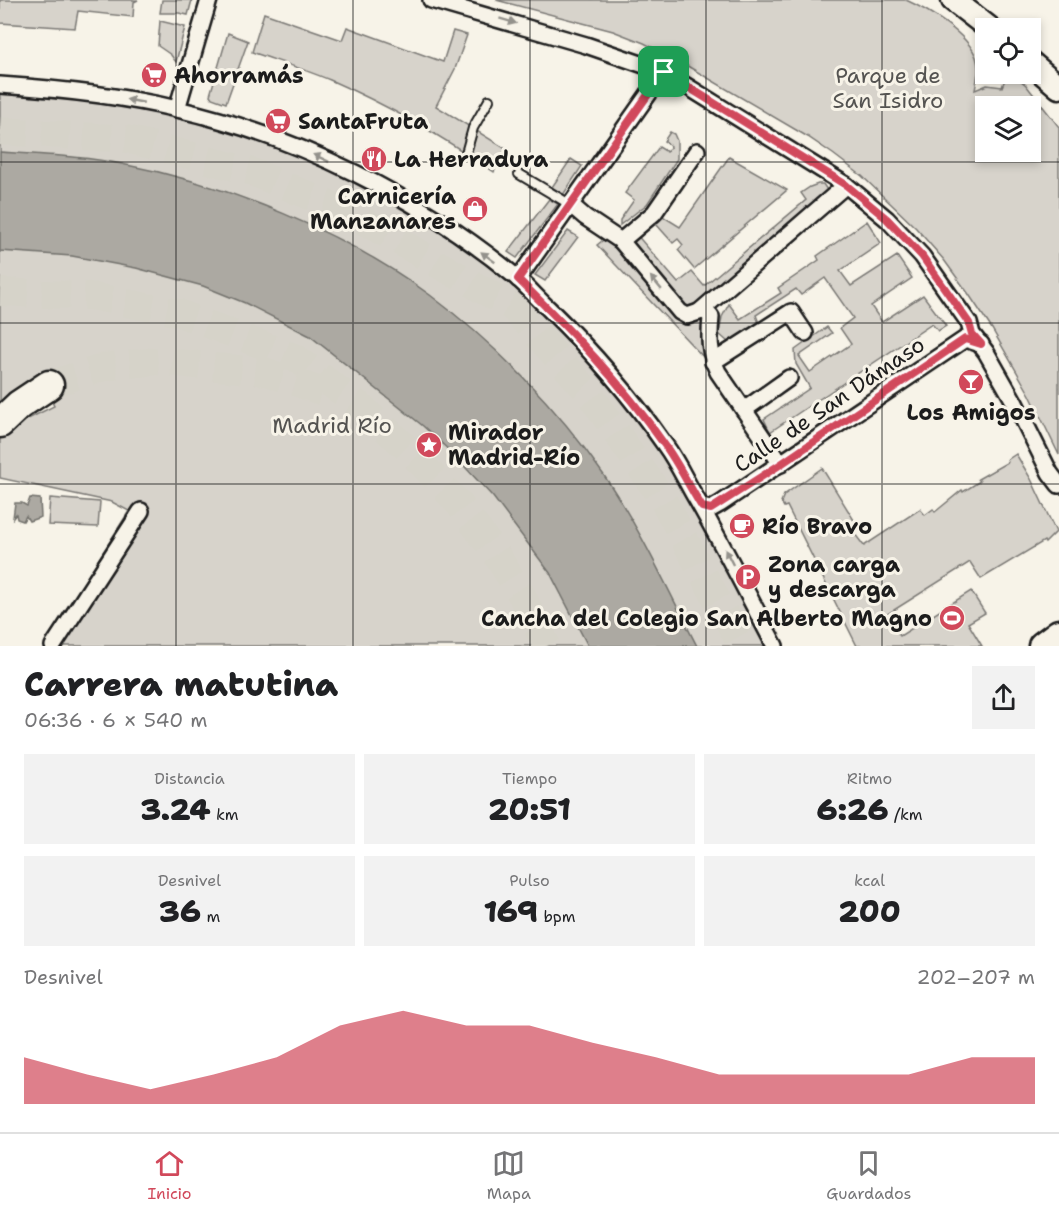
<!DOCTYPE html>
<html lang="es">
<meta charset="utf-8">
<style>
:root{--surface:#fff;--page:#f2f2f2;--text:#202124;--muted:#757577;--line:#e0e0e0;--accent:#d1495b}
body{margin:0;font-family:"Shantell Sans",sans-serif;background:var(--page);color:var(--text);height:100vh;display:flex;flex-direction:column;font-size:22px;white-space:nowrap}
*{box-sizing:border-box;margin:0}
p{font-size:20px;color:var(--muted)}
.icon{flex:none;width:33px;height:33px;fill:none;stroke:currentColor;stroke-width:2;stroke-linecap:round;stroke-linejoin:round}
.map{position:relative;height:646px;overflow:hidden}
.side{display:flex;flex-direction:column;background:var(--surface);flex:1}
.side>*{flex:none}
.buttons{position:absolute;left:975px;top:18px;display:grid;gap:12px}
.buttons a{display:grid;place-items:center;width:66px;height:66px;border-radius:0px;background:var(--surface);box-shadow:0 3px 9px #0003;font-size:30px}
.pin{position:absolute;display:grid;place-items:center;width:51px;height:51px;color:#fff;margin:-26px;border-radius:12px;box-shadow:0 3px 9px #0006}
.round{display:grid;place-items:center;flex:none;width:63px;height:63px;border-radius:0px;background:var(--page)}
.headline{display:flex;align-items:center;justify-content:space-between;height:102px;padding:0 24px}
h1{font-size:33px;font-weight:800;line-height:45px}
.metrics{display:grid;grid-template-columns:repeat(3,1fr);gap:9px;height:102px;padding:6px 24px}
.metrics div{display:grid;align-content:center;border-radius:0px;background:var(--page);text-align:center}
.metrics b{font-size:30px;font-weight:800}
.metrics small{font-size:16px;font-weight:400}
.metrics p{font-size:16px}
.chart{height:168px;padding:12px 24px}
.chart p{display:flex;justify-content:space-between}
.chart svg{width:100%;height:108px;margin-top:6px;fill:var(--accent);opacity:.7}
.menu{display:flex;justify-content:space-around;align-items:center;height:84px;border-top:2px solid var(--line);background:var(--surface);font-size:16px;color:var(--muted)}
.menu a{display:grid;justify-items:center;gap:3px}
.menu .current{color:var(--accent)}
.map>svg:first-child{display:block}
.green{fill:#d7d3cb;stroke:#7a7874;stroke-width:1.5;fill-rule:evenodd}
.water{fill:#aca9a2;stroke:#72716c;stroke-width:1.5}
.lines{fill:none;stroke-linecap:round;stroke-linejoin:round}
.highway-tunnel{stroke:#d6d3c9;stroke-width:28;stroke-dasharray:28 14;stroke-linecap:butt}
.lane-casing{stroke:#1c1c1c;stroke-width:12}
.street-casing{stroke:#1c1c1c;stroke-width:20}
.secondary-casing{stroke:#1c1c1c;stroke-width:27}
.highway-casing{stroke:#1c1c1c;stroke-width:33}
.lane{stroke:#f7f3e8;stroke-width:8}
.street{stroke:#f7f3e8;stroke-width:15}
.secondary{stroke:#f7f3e8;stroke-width:22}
.highway{stroke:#f7f3e8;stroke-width:28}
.oneway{fill:#94928c}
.route-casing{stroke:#fff;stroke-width:12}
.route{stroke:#d1495b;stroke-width:8}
.grid{fill:none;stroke:#1c1c1c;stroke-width:1.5;stroke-opacity:0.55}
.labels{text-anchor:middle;stroke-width:6;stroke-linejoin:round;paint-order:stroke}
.poi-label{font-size:22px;font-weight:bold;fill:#1c1c1c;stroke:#f7f3e8;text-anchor:start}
.park-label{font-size:22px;fill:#545351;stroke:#f7f3e8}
.street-label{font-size:22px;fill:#1c1c1c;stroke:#f7f3e8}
</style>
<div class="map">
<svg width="1059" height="646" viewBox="0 0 1059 646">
<rect width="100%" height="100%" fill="#f7f3e8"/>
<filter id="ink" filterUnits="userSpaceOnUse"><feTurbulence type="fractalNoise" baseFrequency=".0167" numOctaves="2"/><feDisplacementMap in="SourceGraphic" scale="12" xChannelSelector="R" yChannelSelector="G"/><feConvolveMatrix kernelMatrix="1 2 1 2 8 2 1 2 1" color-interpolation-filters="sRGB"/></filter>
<g filter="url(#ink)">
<!-- green -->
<g class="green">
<polygon points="0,0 138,0 134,2 133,17 78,11 75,28 0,23"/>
<polygon points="162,0 192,0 188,15 179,13 160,13"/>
<path d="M 496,0 L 906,0 C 928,10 968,34 976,57 C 980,68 977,79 975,90 L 987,85 L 1002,87 L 1007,74 L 1013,74 L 1026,85 L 1059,127 L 1059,455 L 1030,395 L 992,329 L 968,293 L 944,260 L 916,228 L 862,176 L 833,154 L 808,137 L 684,64 L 644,43 L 613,31 ZM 986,106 L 1030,106 L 1030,152 L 986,152 Z"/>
<path d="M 264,13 L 342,40 L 347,27 L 443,62 L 453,31 L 467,35 L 455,69 L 436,106 L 506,149 L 494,172 C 442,136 387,105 330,80 C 304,69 277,61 252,52 Z"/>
<polygon points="160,21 185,27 176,62 171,55 158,46"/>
<polygon points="228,33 248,41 226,103 212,98 210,95"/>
<path d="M 0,92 C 94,93 188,115 276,146 C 292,152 308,156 323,163 C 425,210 518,281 593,364 C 606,377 617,393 628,407 C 637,419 648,430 656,443 C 700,507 733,577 768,646 L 44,646 L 129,511 L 112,502 L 0,478 L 0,437 L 24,421 L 54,406 L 38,374 L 0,406 Z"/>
<polygon points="670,132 674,134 677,141 677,159 647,204 620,225 620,220 634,200 625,193 659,147 667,152 671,146 664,141"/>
<polygon points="729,157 787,190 694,269 678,250 683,245 678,239 673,243 656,224 664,217 680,227"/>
<polygon points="571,159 582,166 563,195 552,187"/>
<polygon points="818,184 823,184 827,190 826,196 689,311 627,242 636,234 678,283 692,272 704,286 806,200 801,193 810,187"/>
<polygon points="549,199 558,204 517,258 508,252"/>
<polygon points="867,221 881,243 840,271 851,286 897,256 912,278 871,306 882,322 923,295 946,326 938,331 932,324 770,432 764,419 810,388 796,364 795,350 827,327 832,333 799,356 810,372 851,344 840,328 853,318 825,278 801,295 796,289 756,315 759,323 739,338 728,342 719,334 722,317 729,304 740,319 781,293 778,288 819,260 817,256"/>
<polygon points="568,231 578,237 545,281 535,275"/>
<polygon points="607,237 618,245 672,310 705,316 707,361 597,245"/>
<polygon points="1016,454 1031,479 1056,532 1045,543 1044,541 981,579 970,562 886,615 900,636 971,591 985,613 968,623 982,646 857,646 787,506 784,507 781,502 784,495 822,468 857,525 851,529 864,546 920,509 925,515 933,509 935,512 962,490 963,492 980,481 978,479 1008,462 1007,460"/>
<polygon points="50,498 100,502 98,527 48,525"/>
</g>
<!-- water -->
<g class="water">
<path d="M 0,152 C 40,155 82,156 122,164 C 227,184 344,232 430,295 C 494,343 558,408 603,474 C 640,528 667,588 697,646 L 588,646 L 550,573 L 493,497 L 452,453 L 423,426 L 310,336 L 245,303 L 203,286 L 136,268 L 72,256 L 0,251 Z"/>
<polygon points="30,498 40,499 41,517 29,521 26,516 23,521 17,519 16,514 13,518 15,503 22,503 27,506"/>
</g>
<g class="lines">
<!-- highway-tunnel -->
<g class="highway-tunnel">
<polyline points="0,131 127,139 250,171 350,213 512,307 589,393 663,500 742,646"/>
<polyline points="0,292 90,296 179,313 296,358 359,405 409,450 459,504 496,554 522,596 547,646"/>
<polyline points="49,385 104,367 158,361 267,372 329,394"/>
</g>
<!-- lane casing -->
<g class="lane-casing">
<g id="lane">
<polyline points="466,153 473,128 489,100"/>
<polyline points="519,174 571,205"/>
</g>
</g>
<!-- street casing -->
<g class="street-casing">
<g id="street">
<polyline points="431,0 586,45 664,72 846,185 887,219 922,256 969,323 972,334 986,352 1015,403 1050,473 1059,485"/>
<path d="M 0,85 C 59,89 119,95 177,109 C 299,137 419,197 516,277 C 528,287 538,299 549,309 C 592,351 631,396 665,445 C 676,460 684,477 693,493 C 722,543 748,595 775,646"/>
<polyline points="177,109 209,0"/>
<path d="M 571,205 L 585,217 L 621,241 L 680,312 L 687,316 L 705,310 L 711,317 C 709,338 709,353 718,372 L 781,464"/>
<polyline points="621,241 654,213 697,151"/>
<polyline points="518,279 664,72"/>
<polyline points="699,312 846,185"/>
<polyline points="713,362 791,312 805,333"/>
<polyline points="744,410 789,378"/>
<polyline points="702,507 711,509 720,504 965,339 981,344"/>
<polyline points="53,646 141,511"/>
</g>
</g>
<!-- secondary casing -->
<g class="secondary-casing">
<g id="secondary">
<polyline points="953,0 989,28"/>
<polyline points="1030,62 1059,87"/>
</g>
</g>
<!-- highway casing -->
<g class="highway-casing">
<g id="highway">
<polyline points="0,423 19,405 49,385"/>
<polyline points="1043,646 1059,634"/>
</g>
</g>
<!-- lane -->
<use href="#lane" class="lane"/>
<!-- street -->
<use href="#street" class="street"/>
<!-- secondary -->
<use href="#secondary" class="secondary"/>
<!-- highway -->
<use href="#highway" class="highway"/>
</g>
<!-- one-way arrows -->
<defs><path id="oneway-solid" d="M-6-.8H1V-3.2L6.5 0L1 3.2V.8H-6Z" transform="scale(1.5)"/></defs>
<g class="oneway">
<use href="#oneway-solid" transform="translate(508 21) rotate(17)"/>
<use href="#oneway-solid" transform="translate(135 101) rotate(-169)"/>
<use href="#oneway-solid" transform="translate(321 158) rotate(-155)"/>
<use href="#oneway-solid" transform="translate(488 257) rotate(-144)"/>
<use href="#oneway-solid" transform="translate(656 283) rotate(-130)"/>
<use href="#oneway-solid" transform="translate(729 557) rotate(-117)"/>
</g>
</g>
<g class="lines" filter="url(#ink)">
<!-- route casing -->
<g class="route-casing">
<path id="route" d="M 664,72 L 846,185 L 887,219 L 922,256 L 969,323 L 972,334 L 981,344 L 965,339 L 781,464 L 711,509 L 702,507 C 689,486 678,463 664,444 C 620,381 572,332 518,279 Z"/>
</g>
<!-- route -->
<use href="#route" class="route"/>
</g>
<!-- grid -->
<path class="grid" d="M 176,0 L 176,646M 353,0 L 353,646M 530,0 L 530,646M 706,0 L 706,646M 882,0 L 882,646M 0,162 L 1059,162M 0,323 L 1059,323M 0,484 L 1059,484"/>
<!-- icons -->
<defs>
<g id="supermarket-disc" transform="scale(1.35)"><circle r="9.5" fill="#d1495b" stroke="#f7f3e8"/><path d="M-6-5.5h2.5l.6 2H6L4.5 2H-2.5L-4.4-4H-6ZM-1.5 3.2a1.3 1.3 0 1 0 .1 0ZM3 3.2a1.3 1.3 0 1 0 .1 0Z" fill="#fff"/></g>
<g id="restaurant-disc" transform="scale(1.35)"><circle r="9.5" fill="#d1495b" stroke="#f7f3e8"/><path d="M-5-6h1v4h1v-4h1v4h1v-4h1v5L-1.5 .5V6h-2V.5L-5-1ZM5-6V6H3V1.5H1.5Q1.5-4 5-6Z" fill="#fff"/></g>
<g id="shop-disc" transform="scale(1.35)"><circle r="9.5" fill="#d1495b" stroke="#f7f3e8"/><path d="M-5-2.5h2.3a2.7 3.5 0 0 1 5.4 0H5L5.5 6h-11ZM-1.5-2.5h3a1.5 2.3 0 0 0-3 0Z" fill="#fff"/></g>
<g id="bar-disc" transform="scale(1.35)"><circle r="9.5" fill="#d1495b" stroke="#f7f3e8"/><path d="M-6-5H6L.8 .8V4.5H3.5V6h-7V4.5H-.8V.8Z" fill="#fff"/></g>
<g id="sight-disc" transform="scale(1.35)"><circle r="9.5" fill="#d1495b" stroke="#f7f3e8"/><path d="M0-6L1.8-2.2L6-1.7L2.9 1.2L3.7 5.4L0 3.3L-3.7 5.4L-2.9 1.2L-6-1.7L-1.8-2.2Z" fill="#fff"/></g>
<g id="cafe-disc" transform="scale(1.35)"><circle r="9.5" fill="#d1495b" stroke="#f7f3e8"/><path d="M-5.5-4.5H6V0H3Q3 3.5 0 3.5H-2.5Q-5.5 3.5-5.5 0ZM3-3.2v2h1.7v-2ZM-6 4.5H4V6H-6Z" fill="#fff"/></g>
<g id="parking-disc" transform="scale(1.35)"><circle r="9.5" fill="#d1495b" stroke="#f7f3e8"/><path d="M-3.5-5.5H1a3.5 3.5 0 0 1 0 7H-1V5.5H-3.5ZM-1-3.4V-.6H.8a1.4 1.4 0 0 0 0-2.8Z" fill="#fff"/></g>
<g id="stadium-disc" transform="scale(1.35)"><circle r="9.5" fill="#d1495b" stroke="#f7f3e8"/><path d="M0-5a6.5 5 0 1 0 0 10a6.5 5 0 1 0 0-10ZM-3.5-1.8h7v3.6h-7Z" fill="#fff"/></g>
</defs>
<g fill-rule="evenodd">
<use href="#supermarket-disc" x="154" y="75"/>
<use href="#supermarket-disc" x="278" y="121"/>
<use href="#restaurant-disc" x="374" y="159"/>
<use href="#shop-disc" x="475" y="209"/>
<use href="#bar-disc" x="971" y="382"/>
<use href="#sight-disc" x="429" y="445"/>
<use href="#cafe-disc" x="742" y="526"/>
<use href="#parking-disc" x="748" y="577"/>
<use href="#stadium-disc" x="952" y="618"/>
</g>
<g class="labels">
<!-- poi labels -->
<g class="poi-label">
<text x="174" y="83">Ahorramás</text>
<text x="298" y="129">SantaFruta</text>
<text x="394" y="167">La Herradura</text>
<text x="456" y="204" text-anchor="end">Carnicería<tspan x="456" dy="25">Manzanares</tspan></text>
<text x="971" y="420" text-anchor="middle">Los Amigos</text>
<text x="448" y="440">Mirador<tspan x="448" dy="25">Madrid-Río</tspan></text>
<text x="762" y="534">Río Bravo</text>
<text x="768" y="572">Zona carga<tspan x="768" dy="25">y descarga</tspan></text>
<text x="932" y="626" text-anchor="end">Cancha del Colegio San Alberto Magno</text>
</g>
<!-- park labels -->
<g class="park-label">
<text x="888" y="83">Parque de<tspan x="888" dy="25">San Isidro</tspan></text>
<text x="332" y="433">Madrid Río</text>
</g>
<!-- street labels -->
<g class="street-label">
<text transform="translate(829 404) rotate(-34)" y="8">Calle de San Dámaso</text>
</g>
</g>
</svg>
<div class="buttons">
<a><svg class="icon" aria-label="locate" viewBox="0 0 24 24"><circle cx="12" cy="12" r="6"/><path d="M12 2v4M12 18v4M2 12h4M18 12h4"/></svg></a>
<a><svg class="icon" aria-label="layers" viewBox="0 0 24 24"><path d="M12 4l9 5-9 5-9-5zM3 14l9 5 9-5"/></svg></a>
</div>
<div class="pin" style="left:664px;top:72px;background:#1e9e55"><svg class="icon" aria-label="arrive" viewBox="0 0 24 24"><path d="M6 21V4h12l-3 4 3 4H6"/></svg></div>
</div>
<section class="side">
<div class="headline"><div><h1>Carrera matutina</h1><p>06:36 · 6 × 540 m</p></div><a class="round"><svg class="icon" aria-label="share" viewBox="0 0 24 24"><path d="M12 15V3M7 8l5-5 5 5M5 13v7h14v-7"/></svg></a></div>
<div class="metrics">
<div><p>Distancia</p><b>3.24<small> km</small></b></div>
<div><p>Tiempo</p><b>20:51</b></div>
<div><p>Ritmo</p><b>6:26<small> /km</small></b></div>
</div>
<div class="metrics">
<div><p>Desnivel</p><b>36<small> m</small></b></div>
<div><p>Pulso</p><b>169<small> bpm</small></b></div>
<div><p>kcal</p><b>200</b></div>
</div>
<div class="chart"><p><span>Desnivel</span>202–207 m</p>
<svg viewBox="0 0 160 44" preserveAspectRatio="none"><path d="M0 44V25L10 32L20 38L30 32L40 25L50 12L60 6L70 12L80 12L90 19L100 25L110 32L120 32L130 32L140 32L150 25L160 25V44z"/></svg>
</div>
</section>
<nav class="menu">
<a class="current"><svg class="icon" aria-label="home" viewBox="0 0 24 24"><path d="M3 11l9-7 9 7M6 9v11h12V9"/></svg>Inicio</a>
<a><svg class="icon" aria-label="map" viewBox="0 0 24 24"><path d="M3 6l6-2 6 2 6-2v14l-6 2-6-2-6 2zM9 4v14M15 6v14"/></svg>Mapa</a>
<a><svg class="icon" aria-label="saved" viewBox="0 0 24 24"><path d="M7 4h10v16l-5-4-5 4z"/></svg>Guardados</a>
</nav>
